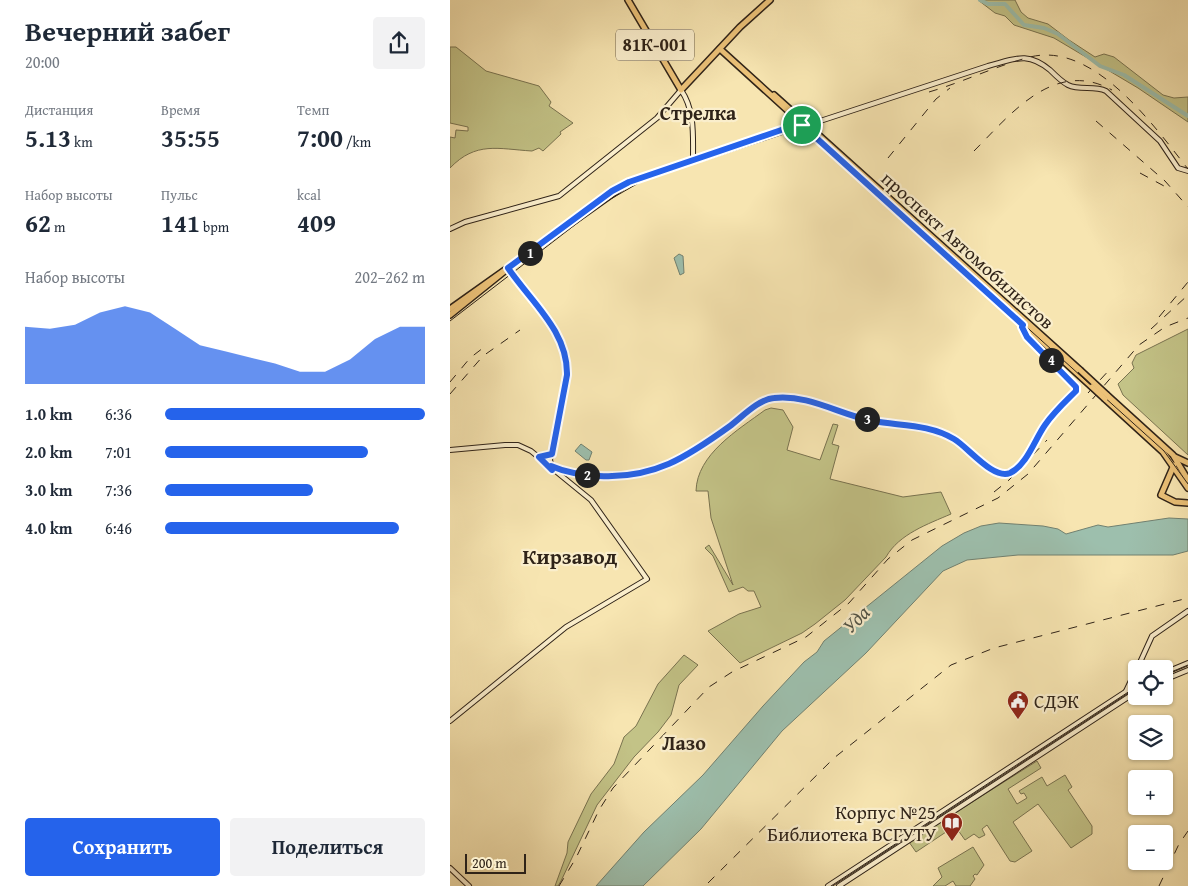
<!DOCTYPE html>
<html lang="ru">
<meta charset="utf-8">
<style>
:root{--surface:#fff;--page:#f2f2f3;--text:#1f2937;--muted:#747a83;--accent:#2563eb}
body{margin:0;font-family:"Gentium Book Plus",serif;background:var(--page);color:var(--text);height:100vh;display:flex;flex-direction:column;font-size:19px;white-space:nowrap}
*{box-sizing:border-box;margin:0}
p{font-size:16px;color:var(--muted)}
.icon{flex:none;width:28px;height:28px;fill:none;stroke:currentColor;stroke-width:2;stroke-linecap:round;stroke-linejoin:round}
.map{position:relative;flex:1;overflow:hidden}
.details{display:flex;flex-direction:column;background:var(--surface);width:450px}
.details>*{flex:none}
.controls{position:absolute;left:678px;top:660px;display:grid;gap:10px}
.controls a{display:grid;place-items:center;width:45px;height:45px;border-radius:5px;background:var(--surface);box-shadow:0 1px 4px #0004;font-size:25px}
.scale{position:absolute;left:15px;bottom:12px;width:61px;box-sizing:border-box;padding-left:5px;border:2px solid #2f2318;border-top:0;font-size:14px;line-height:18px;white-space:nowrap;color:#2f2318;-webkit-text-stroke:4px #faeecc;paint-order:stroke}
.pin{position:absolute;display:grid;place-items:center;width:42px;height:42px;color:#fff;margin:-21px;border:2px solid #fff;border-radius:50%;box-shadow:0 1px 5px #0007}
.km{position:absolute;width:25px;height:25px;margin:-12px;border-radius:50%;background:#222;color:#fff;font-size:14px;line-height:25px;text-align:center}
.round{display:grid;place-items:center;flex:none;width:52px;height:52px;border-radius:5px;background:var(--page)}
.headline{display:flex;align-items:center;justify-content:space-between;height:85px;padding:0 25px}
h1{font-size:28px;font-weight:700;line-height:38px}
.metrics{display:grid;grid-template-columns:repeat(3,1fr);gap:8px;height:85px;padding:5px 25px}
.metrics div{display:grid;align-content:center}
.metrics b{font-size:25px;font-weight:700}
.metrics small{font-size:14px;font-weight:400}
.metrics p{font-size:14px}
.chart{height:140px;padding:10px 25px}
.chart p{display:flex;justify-content:space-between}
.chart svg{width:100%;height:90px;margin-top:5px;fill:var(--accent);opacity:.7}
.primary-button{display:flex;gap:10px;margin-top:auto;padding:10px 25px}
.primary-button a{flex:1;height:58px;border-radius:5px;background:var(--accent);color:#fff;font-size:20px;font-weight:700;line-height:58px;text-align:center}
.primary-button a+a{background:var(--page);color:var(--text)}
ul{padding:0 25px;list-style:none;font-size:16px}
li{display:grid;grid-template-columns:80px 60px 1fr;align-items:center;height:38px}
li i{height:12px;border-radius:6px;background:var(--accent)}
main{display:flex;flex:1;min-height:0}
.map>svg:first-child{display:block}
.green{fill:#c3c387;stroke:#797350}
.water{fill:#9dbfad;stroke:#718171}
.lines{fill:none;stroke-linecap:round;stroke-linejoin:round}
.river{stroke:#9dbfad;stroke-width:4}
.secondary-casing{stroke:#2f2318;stroke-width:6}
.primary-casing{stroke:#2f2318;stroke-width:8}
.secondary{stroke:#faeecc;stroke-width:4}
.primary{stroke:#ecc278;stroke-width:5}
.tram{stroke:#2f2318;stroke-width:1}
.rail{stroke:#2f2318;stroke-width:1;stroke-dasharray:9 9;stroke-linecap:butt}
.primary-bridge-casing{stroke:#2f2318;stroke-width:8;stroke-linecap:butt}
.primary-bridge{stroke:#ecc278;stroke-width:5}
.route-casing{stroke:#fff;stroke-width:10}
.route{stroke:#2563eb;stroke-width:6}
.labels{text-anchor:middle;stroke-width:4.5;stroke-linejoin:round;paint-order:stroke}
.shield{fill:#faeecc;stroke:#6c604e;stroke-width:1}
.shield-label{font-size:18px;font-weight:bold;fill:#2f2318}
.street-label{font-size:19px;fill:#2f2318;stroke:#faeecc}
.poi-label{font-size:19px;fill:#2f2318;stroke:#faeecc;text-anchor:start}
.neighbourhood-label{font-size:20px;font-weight:bold;fill:#2f2318;stroke:#faeecc}
.water-label{font-size:20px;font-style:italic;fill:#505245;stroke:#faeecc}
.quarter-label{font-size:21px;font-weight:bold;fill:#2f2318;stroke:#faeecc}
</style>
<main>
<section class="details">
<div class="headline"><div><h1>Вечерний забег</h1><p>20:00</p></div><a class="round"><svg class="icon" aria-label="share" viewBox="0 0 24 24"><path d="M12 15V3M7 8l5-5 5 5M5 13v7h14v-7"/></svg></a></div>
<div class="metrics">
<div><p>Дистанция</p><b>5.13<small> km</small></b></div>
<div><p>Время</p><b>35:55</b></div>
<div><p>Темп</p><b>7:00<small> /km</small></b></div>
</div>
<div class="metrics">
<div><p>Набор высоты</p><b>62<small> m</small></b></div>
<div><p>Пульс</p><b>141<small> bpm</small></b></div>
<div><p>kcal</p><b>409</b></div>
</div>
<div class="chart"><p><span>Набор высоты</span>202–262 m</p>
<svg viewBox="0 0 160 44" preserveAspectRatio="none"><path d="M0 44V16L10 17L20 15L30 9L40 6L50 9L60 17L70 25L80 28L90 31L100 34L110 38L120 38L130 32L140 22L150 16L160 16V44z"/></svg>
</div>
<ul>
<li><b>1.0 km</b>6:36<i style="width:100%"></i></li>
<li><b>2.0 km</b>7:01<i style="width:78%"></i></li>
<li><b>3.0 km</b>7:36<i style="width:57%"></i></li>
<li><b>4.0 km</b>6:46<i style="width:90%"></i></li>
</ul>
<div class="primary-button"><a>Сохранить</a><a>Поделиться</a></div>
</section>
<div class="map">
<svg width="738" height="886" viewBox="0 0 738 886">
<rect width="100%" height="100%" fill="#f7e5b1"/>
<filter id="stains"><feTurbulence type="fractalNoise" baseFrequency=".004" numOctaves="4"/><feColorMatrix values="0 0 0 0 .2 0 0 0 0 .09 0 0 0 0 .02 0 0 0 .5 -.17"/></filter>
<radialGradient id="worn" r=".72"><stop offset=".6" stop-color="#630" stop-opacity="0"/><stop offset="1" stop-color="#630" stop-opacity=".3"/></radialGradient>
<!-- green -->
<g class="green">
<polygon points="528,0 565,0 571,12 578,18 598,24 619,40 645,57 654,54 664,57 713,95 724,98 738,97 738,122 688,88 604,38 564,25 555,16 545,13"/>
<path d="M 0,47 L 6,47 L 36,71 L 89,86 L 101,102 L 99,106 L 123,123 L 110,132 L 111,134 L 93,151 L 89,148 L 82,151 C 48,149 26,141 0,168 L 0,137 L 5,138 L 6,130 L 18,131 L 18,127 L 0,123 Z"/>
<polygon points="738,329 738,455 673,395 668,384 684,368 682,363 686,355"/>
<path d="M 321,408 L 333,410 L 343,427 L 337,450 L 370,460 L 383,424 L 388,425 L 382,444 L 389,446 L 380,479 L 453,497 L 491,492 L 501,514 C 478,524 449,534 436,557 L 395,600 L 365,624 L 352,633 L 290,663 L 258,631 L 289,614 L 311,607 L 304,591 L 298,591 L 293,587 L 279,592 L 263,556 L 255,548 L 259,545 L 283,585 L 261,518 L 258,491 L 246,491 C 247,454 288,430 315,410 Z"/>
<polygon points="234,655 248,665 229,685 221,715 208,732 184,757 147,805 111,881 108,886 105,886 117,853 118,842 141,794 164,764 174,737 186,726 208,684"/>
<polygon points="587,761 591,768 558,789 567,804 577,798 574,793 571,794 569,791 592,777 597,786 615,775 622,787 618,790 642,826 642,834 621,848 588,804 563,822 582,851 565,862 560,861 537,825 532,829 535,835 529,838 524,834 515,840 505,826 466,852 459,842"/>
<polygon points="523,847 534,865 527,875 525,874 523,876 525,879 520,886 506,886 503,881 495,886 483,886 492,877 488,868"/>
</g>
<!-- water -->
<g class="water">
<polygon points="229,254 233,256 234,273 230,275 224,258"/>
<polygon points="131,444 142,452 139,460 136,460 125,451"/>
<polygon points="719,518 738,519 738,551 723,555 568,555 517,560 493,571 416,653 332,731 251,829 193,886 146,886 194,832 253,775 313,706 354,662 367,652 374,641 492,546 514,533 531,526 549,523 593,526 608,529 616,534 648,525 658,527"/>
</g>
<g class="lines">
<!-- river -->
<polyline class="river" points="530,0 538,4 555,4 574,25 594,28 608,34 650,66 674,75 738,116"/>
<!-- secondary casing -->
<g class="secondary-casing">
<g id="secondary">
<path d="M 358,125 L 538,66 C 565,59 577,51 600,70 C 605,75 612,82 618,85 C 630,91 644,85 656,91 L 710,141 L 728,168 L 738,171"/>
<path d="M 0,229 L 15,222 L 109,196 L 207,118 L 231,90 C 245,110 243,136 243,159"/>
<path d="M 58,268 C 81,301 118,331 117,375 L 100,460 L 102,468"/>
<polyline points="0,450 55,445 68,445 81,451 141,500 197,579 116,627 0,721"/>
<path d="M 101,466 C 117,473 132,475 149,476 C 206,479 241,454 285,422 C 297,413 313,398 327,398 C 361,398 389,414 422,421 C 450,426 478,424 503,438 C 517,447 541,478 558,473 C 574,469 587,436 597,423 C 605,411 619,401 626,389 L 577,337 L 572,327 L 573,325"/>
<polyline points="687,669 702,636 738,611"/>
<polyline points="714,673 738,663"/>
<polyline points="714,680 738,670"/>
<polyline points="676,691 686,670"/>
<polyline points="0,868 19,886"/>
<polyline points="378,886 686,685"/>
<polyline points="389,886 686,692"/>
</g>
</g>
<!-- primary casing -->
<g class="primary-casing">
<g id="primary">
<polyline points="178,0 231,90 290,27 320,0"/>
<polyline points="270,49 642,387"/>
<polyline points="324,95 630,370"/>
<polyline points="0,309 179,182 340,127 353,125"/>
<polyline points="0,315 56,270"/>
<polyline points="657,395 723,455 738,480"/>
<polyline points="655,399 713,452 738,488"/>
<polyline points="725,457 738,463"/>
<polyline points="724,465 711,495 725,502 738,503"/>
</g>
</g>
<!-- secondary -->
<use href="#secondary" class="secondary"/>
<!-- primary -->
<use href="#primary" class="primary"/>
<!-- tram -->
<g class="tram">
<polyline points="0,321 152,204 192,181 346,130 356,128 714,451 738,484"/>
<polyline points="714,675 738,665"/>
<polyline points="381,886 686,687"/>
</g>
<!-- rail -->
<g class="rail">
<path d="M 479,92 C 513,82 546,66 580,57 C 644,41 704,126 738,169"/>
<polyline points="646,121 715,181 738,207"/>
<path d="M 524,151 C 560,115 604,58 662,90"/>
<polyline points="438,158 486,99 500,88"/>
<polyline points="690,173 714,186"/>
<polyline points="709,317 738,282"/>
<polyline points="701,329 738,295"/>
<polyline points="0,382 20,358 33,348"/>
<polyline points="638,393 662,367"/>
<polyline points="0,394 33,356 70,330"/>
<polyline points="544,492 559,480 597,440"/>
<polyline points="258,883 384,758 501,665 544,648 738,598"/>
<polyline points="109,886 126,858 149,810 163,788 259,687 282,672 356,637 399,603 438,559 462,540 548,498 578,474 689,345 715,327 738,318"/>
<polyline points="709,886 729,844 738,831"/>
</g>
<!-- primary-bridge casing -->
<g class="primary-bridge-casing">
<g id="primary-bridge">
<polyline points="630,370 657,395"/>
<polyline points="642,387 655,399"/>
</g>
</g>
<!-- primary-bridge -->
<use href="#primary-bridge" class="primary-bridge"/>
</g>
<g class="lines">
<!-- route casing -->
<g class="route-casing">
<path id="route" d="M 352,125 L 573,325 L 572,327 L 577,337 L 626,387 L 626,391 C 615,402 604,412 595,425 C 585,439 577,465 560,473 C 543,480 518,447 504,439 C 479,424 451,426 423,421 C 390,415 359,394 324,398 C 309,399 292,417 280,426 C 237,457 204,479 149,476 C 132,475 117,473 101,466 L 102,470 L 89,457 L 102,454 L 117,375 C 118,331 81,302 58,268 L 162,191 L 179,182 L 340,127 Z"/>
</g>
<!-- route -->
<use href="#route" class="route"/>
</g>
<!-- icons -->
<defs>
<g id="civic-pin" transform="scale(1.125)"><path d="M0 17L-7.5 6A9.5 9.5 0 1 1 7.5 6Z" fill="#8f2418" stroke="#faeecc"/><path d="M-.6-6.5H3V-4.5H.6V-3L4-1V1h2V6H-6V1h2V-1L-.6-3ZM-1.2 2.5V6h2.4V2.5Z" fill="#fff"/></g>
<g id="library-pin" transform="scale(1.125)"><path d="M0 17L-7.5 6A9.5 9.5 0 1 1 7.5 6Z" fill="#8f2418" stroke="#faeecc"/><path d="M-6-4Q-3-5.5-.7-3.5V5Q-3 3-6 4ZM6-4Q3-5.5 .7-3.5V5Q3 3 6 4Z" fill="#fff"/></g>
</defs>
<g fill-rule="evenodd">
<use href="#civic-pin" x="568" y="701"/>
<use href="#library-pin" x="502" y="823"/>
</g>
<g class="labels">
<!-- shield labels -->
<rect class="shield" x="166" y="29.5" width="78" height="31" rx="4"/>
<g class="shield-label">
<text x="205" y="51">81К-001</text>
</g>
<!-- street labels -->
<g class="street-label">
<text transform="translate(518 250) rotate(42)" y="7">проспект Автомобилистов</text>
</g>
<!-- poi labels -->
<g class="poi-label">
<text x="584" y="708">СДЭК</text>
<text x="486" y="819" text-anchor="end">Корпус №25<tspan x="486" dy="22">Библиотека ВСГУТУ</tspan></text>
</g>
<!-- neighbourhood labels -->
<g class="neighbourhood-label">
<text x="248" y="120">Стрелка</text>
<text x="234" y="750">Лазо</text>
</g>
<!-- water labels -->
<g class="water-label">
<text transform="translate(406 619) rotate(-45)" y="7">Уда</text>
</g>
<!-- quarter labels -->
<g class="quarter-label">
<text x="120" y="564">Кирзавод</text>
</g>
</g>
<rect width="100%" height="100%" filter="url(#stains)"/>
<rect width="100%" height="100%" fill="url(#worn)"/>
</svg>
<div class="controls">
<a><svg class="icon" aria-label="locate" viewBox="0 0 24 24"><circle cx="12" cy="12" r="6"/><path d="M12 2v4M12 18v4M2 12h4M18 12h4"/></svg></a>
<a><svg class="icon" aria-label="layers" viewBox="0 0 24 24"><path d="M12 4l9 5-9 5-9-5zM3 14l9 5 9-5"/></svg></a>
<a>+</a>
<a>−</a>
</div>
<div class="scale">200 m</div>
<div class="pin" style="left:352px;top:125px;background:#1e9e55"><svg class="icon" aria-label="arrive" viewBox="0 0 24 24"><path d="M6 21V4h12l-3 4 3 4H6"/></svg></div>
<b class="km" style="left:80px;top:253px">1</b>
<b class="km" style="left:137px;top:475px">2</b>
<b class="km" style="left:417px;top:419px">3</b>
<b class="km" style="left:601px;top:360px">4</b>
</div>
</main>
